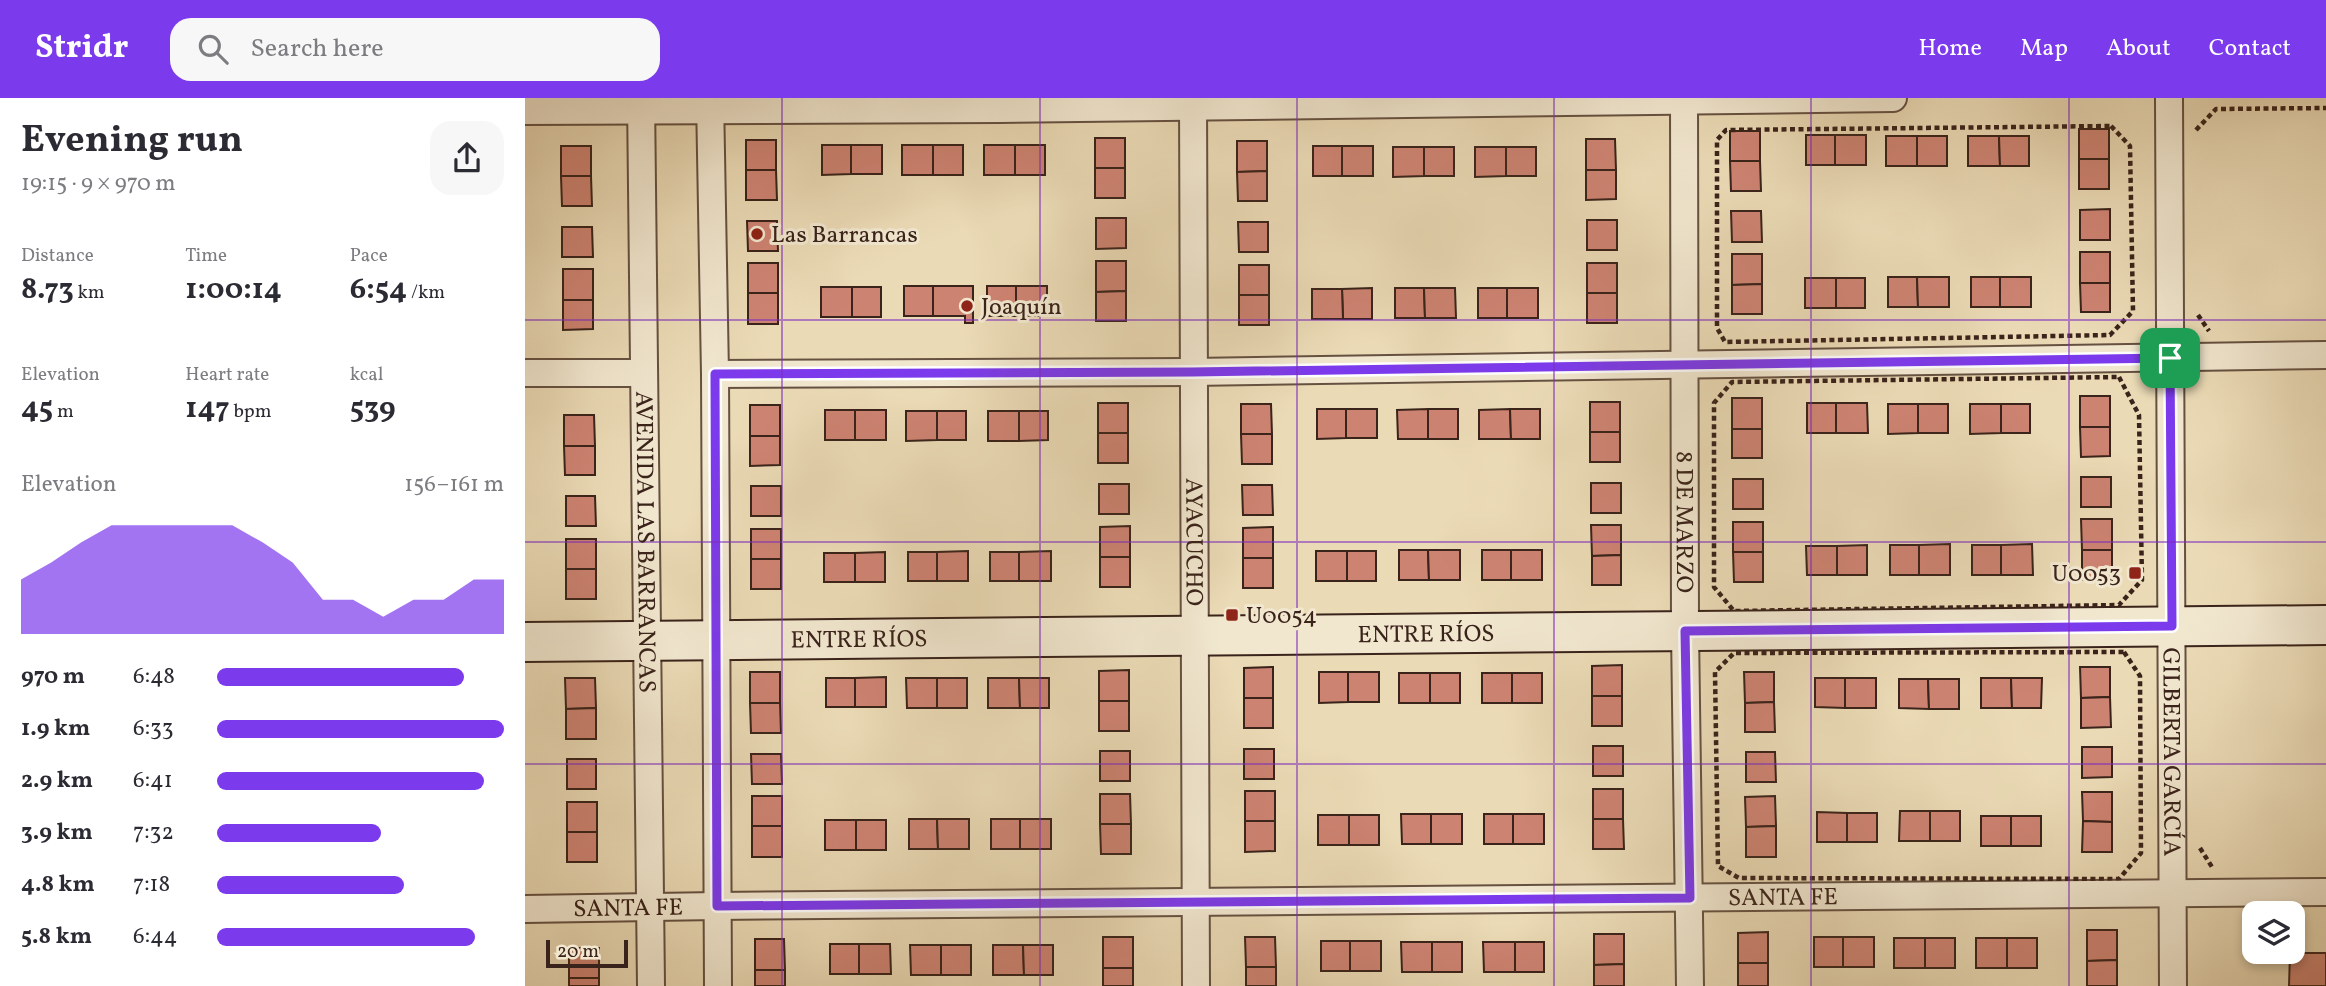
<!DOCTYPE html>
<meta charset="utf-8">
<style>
:root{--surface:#fff;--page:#f7f7f7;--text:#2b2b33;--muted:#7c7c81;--accent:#7c3aed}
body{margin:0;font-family:Vollkorn,serif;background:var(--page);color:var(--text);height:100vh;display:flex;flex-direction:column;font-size:26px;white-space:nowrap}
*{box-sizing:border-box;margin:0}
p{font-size:23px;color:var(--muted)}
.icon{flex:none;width:38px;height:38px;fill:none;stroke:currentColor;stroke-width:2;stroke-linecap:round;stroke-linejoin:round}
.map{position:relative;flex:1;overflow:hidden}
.sheet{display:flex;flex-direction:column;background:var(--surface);width:525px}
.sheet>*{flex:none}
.buttons{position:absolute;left:1717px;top:803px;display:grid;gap:14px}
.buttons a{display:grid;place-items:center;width:63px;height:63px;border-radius:14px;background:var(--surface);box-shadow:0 4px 10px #0003;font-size:35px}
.scale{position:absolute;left:21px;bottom:18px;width:82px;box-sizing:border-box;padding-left:7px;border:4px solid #3a231a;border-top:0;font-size:19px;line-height:24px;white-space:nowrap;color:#3a231a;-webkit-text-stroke:5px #f1e7cf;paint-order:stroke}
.pin{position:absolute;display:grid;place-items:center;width:60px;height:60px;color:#fff;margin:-30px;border-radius:14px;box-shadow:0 4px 10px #0006}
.round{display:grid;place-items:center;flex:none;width:74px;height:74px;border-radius:21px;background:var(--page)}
.head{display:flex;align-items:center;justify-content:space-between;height:119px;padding:0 21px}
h1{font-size:38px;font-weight:700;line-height:52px}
.metrics{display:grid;grid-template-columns:repeat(3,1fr);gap:10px;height:119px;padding:7px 21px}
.metrics div{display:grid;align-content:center}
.metrics b{font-size:30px;font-weight:700}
.metrics small{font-size:19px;font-weight:400}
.metrics p{font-size:19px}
.chart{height:196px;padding:14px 21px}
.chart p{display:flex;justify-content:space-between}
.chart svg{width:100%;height:126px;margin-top:7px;fill:var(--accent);opacity:.7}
ul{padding:0 21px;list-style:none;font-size:23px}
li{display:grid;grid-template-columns:112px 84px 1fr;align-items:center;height:52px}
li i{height:18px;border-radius:9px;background:var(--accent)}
header{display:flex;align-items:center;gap:42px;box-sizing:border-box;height:98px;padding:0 35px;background:var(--accent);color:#fff}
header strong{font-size:33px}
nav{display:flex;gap:38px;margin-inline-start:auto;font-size:24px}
.search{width:490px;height:63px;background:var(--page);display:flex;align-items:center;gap:18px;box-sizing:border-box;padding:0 24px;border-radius:21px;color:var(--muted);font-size:26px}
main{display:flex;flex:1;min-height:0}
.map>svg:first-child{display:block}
.building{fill:#cd8372;stroke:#3a231a;stroke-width:2}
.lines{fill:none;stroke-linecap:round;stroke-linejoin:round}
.street-casing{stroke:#665141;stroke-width:30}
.secondary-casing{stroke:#3a231a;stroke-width:42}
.path{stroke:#3a231a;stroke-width:4.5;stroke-dasharray:5 3.5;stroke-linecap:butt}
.street{stroke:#f1e7cf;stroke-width:26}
.secondary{stroke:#f1e7cf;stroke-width:38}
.route-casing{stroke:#fff;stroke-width:14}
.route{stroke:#7c3aed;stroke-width:9}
.grid{fill:none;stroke:#7b2cbf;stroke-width:2;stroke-opacity:0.55}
.poi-dot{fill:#8f2418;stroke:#f1e7cf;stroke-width:2.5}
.labels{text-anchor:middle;stroke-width:6;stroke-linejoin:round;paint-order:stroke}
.poi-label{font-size:24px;fill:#3a231a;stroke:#f1e7cf;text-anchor:start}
.street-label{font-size:24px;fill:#3a231a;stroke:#f1e7cf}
</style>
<header>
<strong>Stridr</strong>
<div class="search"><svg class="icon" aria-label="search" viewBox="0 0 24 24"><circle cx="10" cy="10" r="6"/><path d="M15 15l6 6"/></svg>Search here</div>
<nav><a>Home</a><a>Map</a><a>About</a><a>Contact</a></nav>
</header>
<main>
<section class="sheet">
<div class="head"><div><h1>Evening run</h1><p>19:15 · 9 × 970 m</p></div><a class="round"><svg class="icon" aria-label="share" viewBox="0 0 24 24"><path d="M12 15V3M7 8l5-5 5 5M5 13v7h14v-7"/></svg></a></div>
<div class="metrics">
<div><p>Distance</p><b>8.73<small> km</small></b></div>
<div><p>Time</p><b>1:00:14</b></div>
<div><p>Pace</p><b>6:54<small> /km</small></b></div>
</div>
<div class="metrics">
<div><p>Elevation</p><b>45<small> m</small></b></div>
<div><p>Heart rate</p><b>147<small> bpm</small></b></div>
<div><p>kcal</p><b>539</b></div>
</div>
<div class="chart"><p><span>Elevation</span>156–161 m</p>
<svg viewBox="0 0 160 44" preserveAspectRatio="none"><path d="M0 44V25L10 19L20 12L30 6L40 6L50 6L60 6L70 6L80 12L90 19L100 32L110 32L120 38L130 32L140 32L150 25L160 25V44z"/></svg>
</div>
<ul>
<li><b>970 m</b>6:48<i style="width:86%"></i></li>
<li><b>1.9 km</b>6:33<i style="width:100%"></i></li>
<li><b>2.9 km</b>6:41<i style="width:93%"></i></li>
<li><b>3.9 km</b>7:32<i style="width:57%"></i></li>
<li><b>4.8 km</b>7:18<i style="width:65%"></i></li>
<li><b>5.8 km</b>6:44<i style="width:90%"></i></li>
</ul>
</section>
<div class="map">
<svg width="1801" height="888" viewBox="0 0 1801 888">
<rect width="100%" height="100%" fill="#eadab5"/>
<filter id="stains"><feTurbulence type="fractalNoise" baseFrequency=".00286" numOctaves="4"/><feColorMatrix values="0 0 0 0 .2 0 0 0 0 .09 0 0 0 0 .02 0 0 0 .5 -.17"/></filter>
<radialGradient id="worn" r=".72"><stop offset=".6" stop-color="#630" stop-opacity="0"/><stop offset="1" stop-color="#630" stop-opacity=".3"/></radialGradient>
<!-- building -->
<g class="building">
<rect x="1554" y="31" width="30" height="30"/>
<rect x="1205" y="33" width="30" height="30"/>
<rect x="1281" y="37" width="29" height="30"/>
<rect x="1310" y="37" width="31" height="30"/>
<rect x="1361" y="38" width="31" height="30"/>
<rect x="1392" y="38" width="30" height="30"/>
<polygon points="1443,38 1474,38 1475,68 1443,68"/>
<polygon points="1474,38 1504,38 1504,68 1475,68"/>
<rect x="570" y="40" width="30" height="30"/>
<polygon points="1061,41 1090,41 1091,72 1061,72"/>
<rect x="221" y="42" width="30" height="30"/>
<polygon points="712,43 742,43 742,73 712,74"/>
<polygon points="297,47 326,47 326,76 297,77"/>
<rect x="326" y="47" width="31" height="29"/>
<rect x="377" y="47" width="31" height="30"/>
<rect x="408" y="47" width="30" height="30"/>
<rect x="459" y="47" width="31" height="30"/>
<rect x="490" y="47" width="30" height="30"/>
<rect x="36" y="48" width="30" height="30"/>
<rect x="788" y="48" width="29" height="30"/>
<rect x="817" y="48" width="31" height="30"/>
<polygon points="868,49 899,49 899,78 868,79"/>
<rect x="899" y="49" width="30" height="29"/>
<polygon points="950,49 981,49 981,78 950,79"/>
<rect x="981" y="49" width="30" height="29"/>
<rect x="1554" y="61" width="30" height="30"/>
<polygon points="1205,63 1235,63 1236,93 1206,93"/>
<rect x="570" y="70" width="30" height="30"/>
<polygon points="221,72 251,72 252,102 221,102"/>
<polygon points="1061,72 1091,72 1091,101 1061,102"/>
<polygon points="742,73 742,103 713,103 712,74"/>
<polygon points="36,78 66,78 67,108 37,108"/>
<polygon points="1585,111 1585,142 1555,142 1555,112"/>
<polygon points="1206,113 1236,113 1237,144 1207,144"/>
<polygon points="571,120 601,120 601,150 571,151"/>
<rect x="1062" y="122" width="30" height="30"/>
<polygon points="222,123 252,123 253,153 223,153"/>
<polygon points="713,124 743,124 743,154 714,154"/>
<polygon points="37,129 67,129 68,159 37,159"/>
<rect x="1555" y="154" width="30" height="31"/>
<polygon points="1207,156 1237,156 1237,186 1207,187"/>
<polygon points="571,163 601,163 601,193 571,194"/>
<rect x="223" y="165" width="30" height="30"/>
<rect x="1062" y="165" width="30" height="30"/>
<rect x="714" y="167" width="30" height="30"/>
<rect x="38" y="171" width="30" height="31"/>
<polygon points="1363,179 1392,179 1393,209 1363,209"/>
<polygon points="1392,179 1424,179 1424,209 1393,209"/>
<rect x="1446" y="179" width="29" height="30"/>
<rect x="1475" y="179" width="31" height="30"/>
<rect x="1280" y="180" width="31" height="30"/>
<rect x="1311" y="180" width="29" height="30"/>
<polygon points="1555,185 1585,185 1585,214 1556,214"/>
<polygon points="1237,186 1237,216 1207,216 1207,187"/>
<rect x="379" y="188" width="29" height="30"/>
<polygon points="408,188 448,188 448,225 440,225 440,218 408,218"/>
<rect x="462" y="188" width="29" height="30"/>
<rect x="491" y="188" width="31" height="30"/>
<rect x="296" y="189" width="31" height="30"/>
<rect x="327" y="189" width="29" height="30"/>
<polygon points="847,190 847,221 818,221 817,191"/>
<polygon points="870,190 899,190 900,220 870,220"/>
<polygon points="899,190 930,190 931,220 900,220"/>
<rect x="953" y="190" width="29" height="30"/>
<rect x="982" y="190" width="31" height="30"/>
<polygon points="787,191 817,191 818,221 787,221"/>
<polygon points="601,193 601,223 571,223 571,194"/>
<rect x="223" y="195" width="30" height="31"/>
<rect x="1062" y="195" width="30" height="30"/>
<rect x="714" y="197" width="30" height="30"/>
<polygon points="38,202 68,202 68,231 38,232"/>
<rect x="1555" y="298" width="30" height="31"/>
<rect x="1207" y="300" width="30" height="31"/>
<rect x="1065" y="304" width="30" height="30"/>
<rect x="573" y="305" width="30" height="30"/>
<rect x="1282" y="305" width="29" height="30"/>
<polygon points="1311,305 1342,305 1343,335 1311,335"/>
<polygon points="716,306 746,306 747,336 716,336"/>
<polygon points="1363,306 1393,306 1393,335 1363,336"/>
<rect x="1393" y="306" width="30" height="29"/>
<polygon points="1445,306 1476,306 1476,335 1445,336"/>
<rect x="1476" y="306" width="29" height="29"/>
<rect x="225" y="307" width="30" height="31"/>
<polygon points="792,311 821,311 821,340 792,341"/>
<rect x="821" y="311" width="31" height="29"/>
<polygon points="903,311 903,341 873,341 872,312"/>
<rect x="903" y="311" width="30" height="30"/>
<polygon points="985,311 986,341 954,341 954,312"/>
<polygon points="985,311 1015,311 1015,341 986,341"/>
<rect x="300" y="312" width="30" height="30"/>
<rect x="330" y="312" width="31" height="30"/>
<polygon points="381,313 412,313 412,342 381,343"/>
<rect x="412" y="313" width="29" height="29"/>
<rect x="463" y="313" width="31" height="30"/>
<polygon points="494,313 523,313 523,342 494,343"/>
<polygon points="39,317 69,317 70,348 39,348"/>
<polygon points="1555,329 1585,329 1585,358 1556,359"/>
<rect x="1207" y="331" width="30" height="29"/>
<rect x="1065" y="334" width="30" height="30"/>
<rect x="573" y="335" width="30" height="30"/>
<polygon points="716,336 747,336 747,366 717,366"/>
<polygon points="225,338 255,338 255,367 225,368"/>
<polygon points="39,348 70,348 70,377 40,377"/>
<rect x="1556" y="379" width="30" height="30"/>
<rect x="1208" y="381" width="30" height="30"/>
<rect x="1066" y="385" width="30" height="30"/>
<rect x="574" y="386" width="30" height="30"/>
<polygon points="717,387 747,387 748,417 718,417"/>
<rect x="226" y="388" width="30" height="30"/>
<polygon points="41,398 70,398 71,428 41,428"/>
<polygon points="1556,421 1587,421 1587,452 1557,452"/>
<rect x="1208" y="424" width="30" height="30"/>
<polygon points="1066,427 1096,427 1096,457 1067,458"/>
<polygon points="605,428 605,459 575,459 575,429"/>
<polygon points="748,429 748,460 718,460 718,430"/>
<rect x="226" y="431" width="30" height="30"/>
<rect x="41" y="441" width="30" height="30"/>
<polygon points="1425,446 1425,477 1394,477 1394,447"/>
<polygon points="1507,446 1508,477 1476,477 1476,447"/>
<polygon points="1342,447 1342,477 1312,477 1312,448"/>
<rect x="1365" y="447" width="29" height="30"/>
<rect x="1447" y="447" width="29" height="30"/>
<polygon points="1281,448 1312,448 1312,477 1282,477"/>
<polygon points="874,452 903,452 904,482 874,482"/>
<polygon points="903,452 935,452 935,482 904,482"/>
<rect x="957" y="452" width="29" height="30"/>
<rect x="986" y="452" width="31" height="30"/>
<rect x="1557" y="452" width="30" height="30"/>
<polygon points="443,453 443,483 412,483 412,454"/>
<polygon points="526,453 526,483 494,483 494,454"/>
<rect x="791" y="453" width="31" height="30"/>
<rect x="822" y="453" width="29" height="30"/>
<polygon points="360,454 360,484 330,484 330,455"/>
<rect x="383" y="454" width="29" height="29"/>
<rect x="465" y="454" width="29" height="29"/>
<polygon points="1208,454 1238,454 1238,484 1209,484"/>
<rect x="299" y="455" width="31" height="29"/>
<polygon points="1096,457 1096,487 1067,487 1067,458"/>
<rect x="575" y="459" width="30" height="30"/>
<rect x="718" y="460" width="30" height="30"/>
<rect x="226" y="461" width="30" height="30"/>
<rect x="41" y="471" width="30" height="30"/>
<polygon points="1097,567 1097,598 1067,598 1067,568"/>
<polygon points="748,569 748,600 719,600 719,570"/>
<polygon points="1555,569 1585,569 1585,599 1556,600"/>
<polygon points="604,572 604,603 574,603 574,573"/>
<rect x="225" y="574" width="30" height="31"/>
<polygon points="794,574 823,574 823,604 794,605"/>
<rect x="823" y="574" width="31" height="30"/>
<polygon points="1219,574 1249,574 1249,604 1220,605"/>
<rect x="874" y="575" width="31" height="30"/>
<rect x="905" y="575" width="30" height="30"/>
<rect x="957" y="575" width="30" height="30"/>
<rect x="987" y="575" width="30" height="30"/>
<polygon points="361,579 361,609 330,609 330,580"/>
<polygon points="40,580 70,580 71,610 41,611"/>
<rect x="301" y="580" width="29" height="29"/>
<polygon points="381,580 412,580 412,610 382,610"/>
<rect x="412" y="580" width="30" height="30"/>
<polygon points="463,580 494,580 495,610 463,610"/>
<polygon points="494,580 524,580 524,610 495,610"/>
<polygon points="1290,580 1320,580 1320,610 1290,609"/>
<rect x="1320" y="580" width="31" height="30"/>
<polygon points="1456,580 1486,580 1487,610 1456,610"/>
<polygon points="1486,580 1517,580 1516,610 1487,610"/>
<polygon points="1374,581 1403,581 1404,611 1374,610"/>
<polygon points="1403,581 1434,581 1434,611 1404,611"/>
<rect x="1067" y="598" width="30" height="30"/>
<polygon points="1585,599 1586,629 1556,630 1556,600"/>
<rect x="719" y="600" width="29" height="30"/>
<rect x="574" y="603" width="30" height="30"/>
<polygon points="1249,604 1250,634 1220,634 1220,605"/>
<polygon points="225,605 255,605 256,635 226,635"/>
<polygon points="71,610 71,641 41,641 41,611"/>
<rect x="1068" y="648" width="30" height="30"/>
<polygon points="1557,649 1587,649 1587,679 1557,680"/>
<rect x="719" y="651" width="30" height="30"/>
<rect x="575" y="653" width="30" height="30"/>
<polygon points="1221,654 1250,654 1251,684 1221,684"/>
<polygon points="226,656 256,656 257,686 227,686"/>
<rect x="42" y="661" width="29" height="30"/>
<rect x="1068" y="691" width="30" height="30"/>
<rect x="720" y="693" width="30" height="30"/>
<polygon points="1557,694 1587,694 1587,724 1558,723"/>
<polygon points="575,696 605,696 606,726 575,726"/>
<rect x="227" y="698" width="30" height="30"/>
<polygon points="1250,698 1251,728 1221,729 1220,699"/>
<rect x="42" y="704" width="30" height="30"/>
<polygon points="1375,713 1405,713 1405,743 1374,743"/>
<rect x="1405" y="713" width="30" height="30"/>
<polygon points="1292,714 1322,715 1322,744 1292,744"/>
<rect x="1322" y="715" width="30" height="29"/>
<polygon points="876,716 906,716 906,746 877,746"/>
<rect x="906" y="716" width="31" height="30"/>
<rect x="959" y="716" width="29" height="30"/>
<rect x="988" y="716" width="31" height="30"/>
<rect x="793" y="717" width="31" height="30"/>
<rect x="824" y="717" width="30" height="30"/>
<rect x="1456" y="718" width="30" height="30"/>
<rect x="1486" y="718" width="30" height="30"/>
<polygon points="384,721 412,721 413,751 384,751"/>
<polygon points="412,721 444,721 444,751 413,751"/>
<rect x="466" y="721" width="29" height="30"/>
<rect x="495" y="721" width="31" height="30"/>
<polygon points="1068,721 1098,721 1099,751 1068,751"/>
<rect x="300" y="722" width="31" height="30"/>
<rect x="331" y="722" width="30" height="30"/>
<polygon points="720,723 750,723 750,753 720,754"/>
<polygon points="1558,723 1587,724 1587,754 1557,754"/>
<polygon points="575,726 606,726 606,756 576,756"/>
<rect x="227" y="728" width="30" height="31"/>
<polygon points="1251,728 1251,759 1221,759 1221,729"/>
<rect x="42" y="734" width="30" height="30"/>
<polygon points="1562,832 1592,832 1592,862 1562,863"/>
<polygon points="1243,834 1243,865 1213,865 1213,835"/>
<polygon points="1069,836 1099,836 1099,866 1069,867"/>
<rect x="578" y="839" width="30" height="31"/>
<polygon points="720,839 750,839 751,869 721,869"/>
<rect x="1289" y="839" width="29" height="30"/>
<rect x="1318" y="839" width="31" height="30"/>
<rect x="1369" y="840" width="31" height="30"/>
<rect x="1400" y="840" width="30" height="30"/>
<rect x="1451" y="840" width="31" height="30"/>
<rect x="1482" y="840" width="30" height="30"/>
<polygon points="230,841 259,841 260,872 230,872"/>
<rect x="796" y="843" width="29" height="30"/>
<rect x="825" y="843" width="31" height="30"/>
<polygon points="876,844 907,844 907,874 877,874"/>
<rect x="907" y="844" width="30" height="30"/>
<polygon points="958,844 990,844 990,874 959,874"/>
<rect x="990" y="844" width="29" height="30"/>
<rect x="305" y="846" width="29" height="30"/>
<polygon points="334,846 365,846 366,876 334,876"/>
<polygon points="385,847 416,847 416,877 386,877"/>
<rect x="416" y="847" width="30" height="30"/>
<polygon points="468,847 498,847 499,877 468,877"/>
<polygon points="498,847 528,847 528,877 499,877"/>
<rect x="44" y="850" width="30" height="30"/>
<polygon points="1765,855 1801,855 1801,888 1764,888"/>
<polygon points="1592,862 1592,888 1562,888 1562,863"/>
<rect x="1213" y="865" width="30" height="23"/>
<polygon points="1099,866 1099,888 1069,888 1069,867"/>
<rect x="721" y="869" width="30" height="19"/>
<rect x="578" y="870" width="30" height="18"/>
<rect x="230" y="872" width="30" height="16"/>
<rect x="44" y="880" width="30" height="8"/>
</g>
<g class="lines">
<!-- street casing -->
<g class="street-casing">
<g id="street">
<path id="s1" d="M 116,0 L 126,888"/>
<polyline points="185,0 190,276 193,888"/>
<path id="s2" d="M 668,0 L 671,888"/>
<path id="s3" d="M 1159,0 L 1160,533 L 1165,888"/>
<path id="s4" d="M 1644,0 L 1648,888"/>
<polyline points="0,13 474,11 1368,0"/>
<polyline points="0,275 119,275"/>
<polyline points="190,276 667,274 1801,257"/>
<path id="s5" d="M 0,811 L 192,808 L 1801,794"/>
</g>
</g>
<!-- secondary casing -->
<g class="secondary-casing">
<g id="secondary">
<path id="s6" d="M 0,544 L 1801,527"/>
</g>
</g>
<!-- path -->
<g class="path">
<polygon points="1586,28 1605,48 1608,213 1585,237 1200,244 1192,230 1192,42 1201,32"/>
<polyline points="1671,32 1691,11 1801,10"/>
<polyline points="1673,217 1684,233"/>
<polygon points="1594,279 1614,317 1617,482 1594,507 1209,513 1189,489 1189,305 1207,284"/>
<polygon points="1599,554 1615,578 1616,755 1594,781 1214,780 1193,768 1190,574 1209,555"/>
<polyline points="1675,750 1687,769"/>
</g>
<!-- street -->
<use href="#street" class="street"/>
<!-- secondary -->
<use href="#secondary" class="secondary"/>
</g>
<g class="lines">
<!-- route casing -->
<g class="route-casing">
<polygon id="route" points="1645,260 1647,528 1160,533 1165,800 192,808 190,276 667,274"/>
</g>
<!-- route -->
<use href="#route" class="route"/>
</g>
<!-- grid -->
<path class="grid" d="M 257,0 L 257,888M 515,0 L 515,888M 772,0 L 772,888M 1029,0 L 1029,888M 1286,0 L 1286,888M 1544,0 L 1544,888M 0,222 L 1801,222M 0,444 L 1801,444M 0,666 L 1801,666"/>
<!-- markers -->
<g class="poi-dot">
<circle cx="232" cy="136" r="7"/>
<circle cx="442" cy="208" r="7"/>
<rect x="1603" y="468" width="14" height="14" rx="3.5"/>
<rect x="700" y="510" width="14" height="14" rx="3.5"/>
</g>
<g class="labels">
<!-- poi labels -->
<g class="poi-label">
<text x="246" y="144">Las Barrancas</text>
<text x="456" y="216">Joaquín</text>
<text x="1596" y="483" text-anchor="end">U0053</text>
<text x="721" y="525">U0054</text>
</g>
<!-- street labels -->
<g class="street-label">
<text dy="8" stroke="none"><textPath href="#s3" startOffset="424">8 DE MARZO</textPath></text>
<text dy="8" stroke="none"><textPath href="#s1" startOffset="444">AVENIDA LAS BARRANCAS</textPath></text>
<text dy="8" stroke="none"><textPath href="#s2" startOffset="444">AYACUCHO</textPath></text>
<text dy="8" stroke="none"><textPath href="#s6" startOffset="901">ENTRE RÍOS</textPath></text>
<text dy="8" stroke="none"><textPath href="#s6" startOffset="334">ENTRE RÍOS</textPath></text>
<text dy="8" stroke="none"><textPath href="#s4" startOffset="654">GILBERTA GARCÍA</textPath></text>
<text dy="8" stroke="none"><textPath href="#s5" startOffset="1258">SANTA FE</textPath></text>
<text dy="8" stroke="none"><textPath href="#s5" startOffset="103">SANTA FE</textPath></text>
</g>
</g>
<rect width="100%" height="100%" filter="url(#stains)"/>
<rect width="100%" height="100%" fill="url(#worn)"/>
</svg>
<div class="buttons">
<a><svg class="icon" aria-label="layers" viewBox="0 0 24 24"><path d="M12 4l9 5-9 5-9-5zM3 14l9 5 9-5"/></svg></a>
</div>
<div class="scale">20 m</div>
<div class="pin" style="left:1645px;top:260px;background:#1e9e55"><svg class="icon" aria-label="arrive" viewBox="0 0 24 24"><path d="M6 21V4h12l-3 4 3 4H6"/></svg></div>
</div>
</main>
